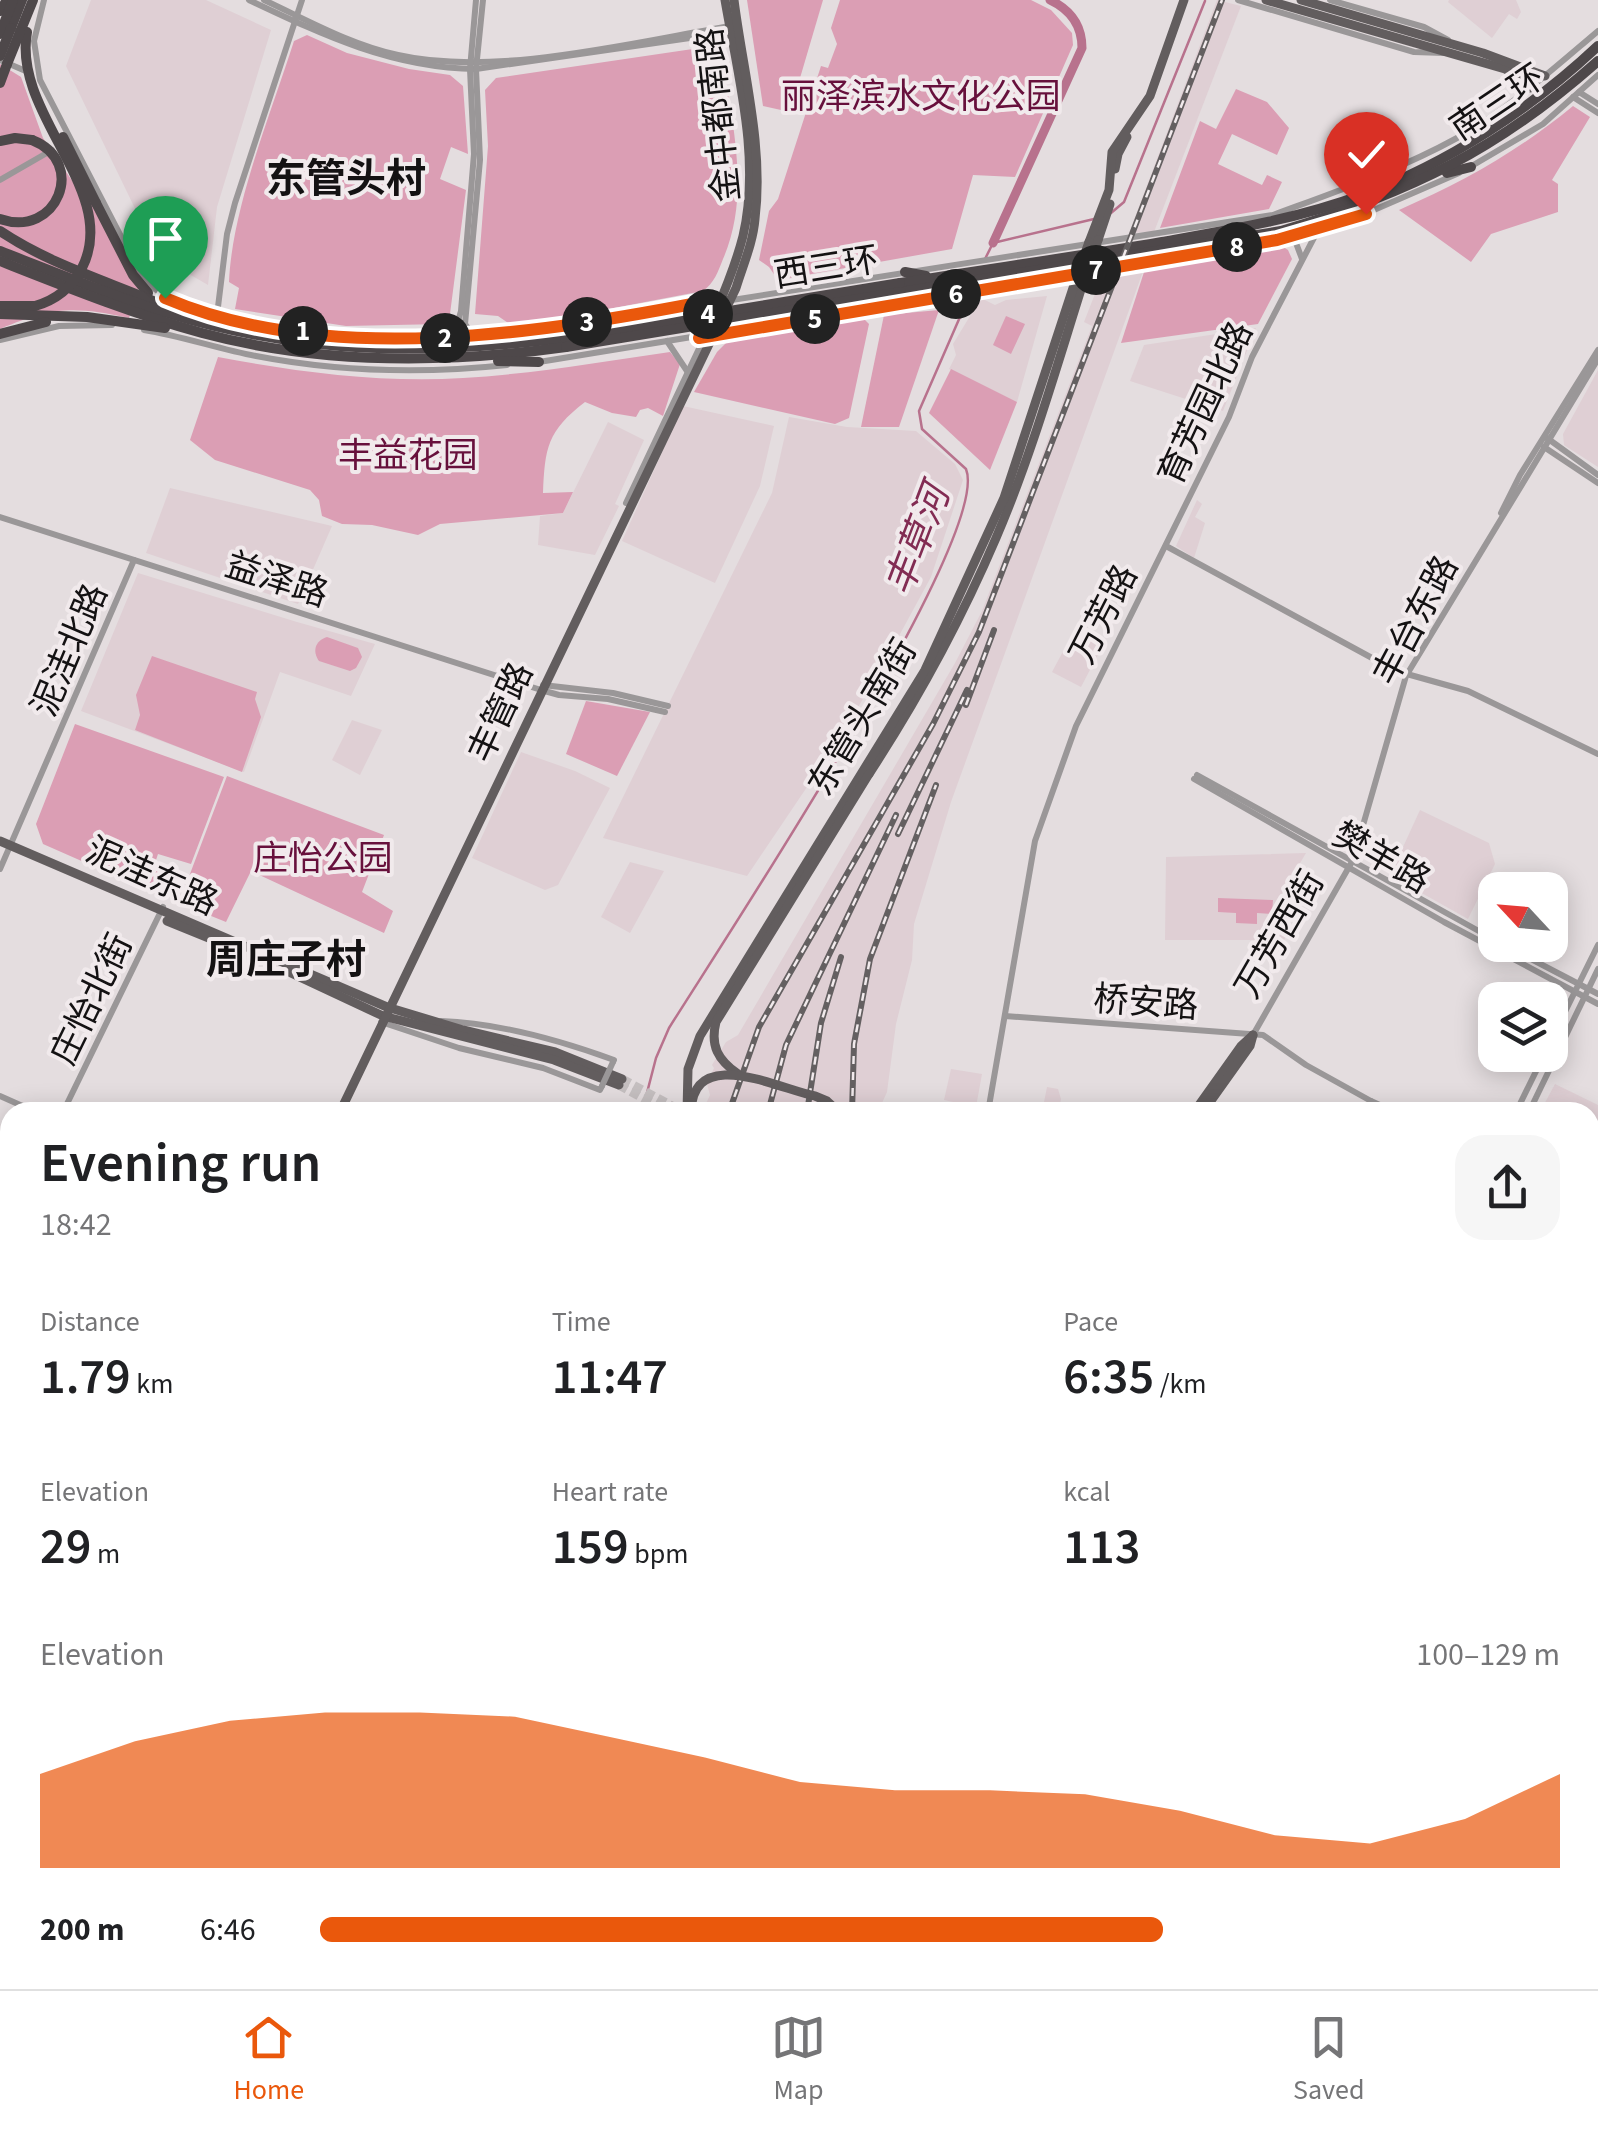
<!DOCTYPE html>
<meta charset="utf-8">
<style>
:root{--surface:#fff;--page:#f6f6f6;--text:#202124;--muted:#757577;--line:#e0e0e0;--accent:#ea580c}
body{margin:0;font-family:"Source Sans 3","Noto Sans SC",sans-serif;background:var(--page);color:var(--text);height:100vh;display:flex;flex-direction:column;font-size:38px;white-space:nowrap}
*{box-sizing:border-box;margin:0}
p{font-size:32px;color:var(--muted)}
.icon{flex:none;width:55px;height:55px;fill:none;stroke:currentColor;stroke-width:2;stroke-linecap:round;stroke-linejoin:round}
.map{position:relative;flex:1;overflow:hidden}
.panel{position:absolute;left:0px;top:1102px;width:1600px;height:888px;display:flex;flex-direction:column;background:var(--surface);border-radius:30px 30px 0 0;box-shadow:0 5px 25px #0003}
.panel>*{flex:none}
.needle{width:65px;rotate:296deg}
.fabs{position:absolute;left:1478px;top:872px;display:grid;gap:20px}
.fabs a{display:grid;place-items:center;width:90px;height:90px;border-radius:20px;background:var(--surface);box-shadow:0 5px 25px #0003;font-size:50px}
.pin{position:absolute;display:grid;place-items:center;width:85px;height:85px;color:#fff;margin:-102px -42px;border-radius:50% 50% 50% 0;rotate:-45deg;box-shadow:0 0 10px #0007}
.pin .icon{rotate:45deg}
.km{position:absolute;width:50px;height:50px;margin:-25px;border-radius:50%;background:#222;color:#fff;font-size:28px;line-height:50px;text-align:center}
.round{display:grid;place-items:center;flex:none;width:105px;height:105px;border-radius:30px;background:var(--page)}
.summary{display:flex;align-items:center;justify-content:space-between;height:170px;padding:0 40px}
h1{font-size:55px;font-weight:600;line-height:75px}
.stats{display:grid;grid-template-columns:repeat(3,1fr);gap:15px;height:170px;padding:10px 40px}
.stats div{display:grid;align-content:center}
.stats b{font-size:50px;font-weight:600}
.stats small{font-size:28px;font-weight:400}
.stats p{font-size:28px}
.chart{height:280px;padding:20px 40px}
.chart p{display:flex;justify-content:space-between}
.chart svg{width:100%;height:180px;margin-top:10px;fill:var(--accent);opacity:.7}
ul{padding:0 40px;list-style:none;font-size:32px}
li{display:grid;grid-template-columns:160px 120px 1fr;align-items:center;height:75px}
li i{height:25px;border-radius:12px;background:var(--accent)}
.tab-bar{display:flex;justify-content:space-around;align-items:center;height:140px;border-top:2px solid var(--line);background:var(--surface);font-size:28px;color:var(--muted)}
.tab-bar a{display:grid;justify-items:center;gap:5px}
.tab-bar .on{color:var(--accent)}
.map>svg:first-child{display:block}
.built{fill:#dfcfd4}
.green{fill:#db9eb4}
.lines{fill:none;stroke-linecap:round;stroke-linejoin:round}
.stream{stroke:#b8728d;stroke-width:2.5}
.river{stroke:#b8728d;stroke-width:9}
.major-tunnel{stroke:#c5bfc0;stroke-width:9;stroke-dasharray:9 4.5;stroke-linecap:butt}
.minor{stroke:#9a9798;stroke-width:6}
.major{stroke:#625d5e;stroke-width:9}
.highway{stroke:#4e484a;stroke-width:10}
.rail-casing{stroke:#646061;stroke-width:6}
.rail{stroke:#f1eaec;stroke-width:2.5;stroke-dasharray:8;stroke-linecap:butt}
.minor-bridge{stroke:#9a9798;stroke-width:6}
.major-bridge{stroke:#625d5e;stroke-width:9}
.highway-bridge{stroke:#4e484a;stroke-width:10}
.route-casing{stroke:#fff;stroke-width:20}
.route{stroke:#ea580c;stroke-width:12}
.labels{text-anchor:middle;stroke-width:8;stroke-linejoin:round;paint-order:stroke}
.park-label{font-size:35px;fill:#67103c;stroke:#f1eaec}
.street-label{font-size:35px;fill:#141213;stroke:#f1eaec}
.water-label{font-size:38px;font-style:italic;fill:#822c53;stroke:#f1eaec}
.quarter-label{font-size:40px;font-weight:bold;fill:#141213;stroke:#f1eaec}
</style>
<div class="map">
<svg width="1598" height="1989" viewBox="0 0 1598 1989">
<rect width="100%" height="100%" fill="#e4dddf"/>
<!-- built -->
<g class="built">
<polygon points="91,0 206,0 271,30 217,207 208,285 158,256 66,66"/>
<polygon points="1217,0 1241,6 1154,232 1129,233"/>
<polygon points="1449,0 1516,0 1521,12 1517,19 1509,14 1492,38 1448,2"/>
<polygon points="1141,266 1145,266 951,802 914,924 912,960 896,1024 887,1092 878,1112 702,1112 710,1095 707,1084 714,1068 712,1065 726,1042 738,1035 955,663 982,611 1092,326 1084,322 1100,281 1109,284 1114,271 1138,272"/>
<polygon points="1047,296 1017,402 949,369 956,355 953,344 981,298 995,305 1006,300"/>
<polygon points="1256,328 1223,411 1130,381 1144,345"/>
<polygon points="1598,370 1598,467 1564,445 1563,434"/>
<polygon points="683,406 774,426 760,486 715,583 622,541"/>
<polygon points="789,417 847,427 916,431 955,464 963,480 931,577 881,669 834,747 747,876 603,838 772,493"/>
<polygon points="608,422 644,440 615,504 619,506 595,555 538,545 540,516 563,513"/>
<polygon points="170,488 332,526 298,604 146,553"/>
<polygon points="1197,500 1202,504 1195,517 1205,523 1194,558 1176,546"/>
<polygon points="138,573 297,622 375,644 351,696 280,672 244,772 81,711"/>
<polygon points="1075,629 1104,643 1081,687 1052,672"/>
<polygon points="352,720 382,730 360,775 332,760"/>
<polygon points="521,752 575,771 610,788 558,885 545,890 472,858"/>
<polygon points="1420,810 1489,843 1495,864 1468,919 1402,882 1392,871"/>
<polygon points="1306,853 1267,919 1289,932 1284,940 1165,940 1166,857"/>
<polygon points="630,862 664,871 630,933 601,917"/>
<polygon points="951,1069 982,1074 976,1107 944,1100"/>
<polygon points="1555,1084 1598,1105 1598,1181 1590,1179 1590,1112 1540,1112"/>
<polygon points="1047,1087 1058,1089 1061,1099 1058,1112 1036,1112 1037,1108 1043,1107"/>
<polygon points="87,1980 137,1980 133,1989 83,1989"/>
<polygon points="646,1980 776,1980 774,1989 646,1989"/>
</g>
<!-- green -->
<g class="green">
<polygon points="747,0 823,0 790,112 763,106"/>
<polygon points="840,0 1031,0 1051,10 1072,33 1073,45 1015,177 973,175 952,249 778,280 769,267 759,260 769,211 778,199 821,66 828,68 837,44 831,28"/>
<path d="M 307,35 L 347,53 L 409,69 L 450,75 L 463,86 L 468,154 L 451,147 L 440,179 L 466,190 L 450,314 L 442,324 L 346,326 L 235,309 L 239,288 L 229,282 C 232,208 271,113 294,41 Z"/>
<path d="M 713,46 L 721,51 C 731,119 752,193 723,259 C 718,272 714,283 703,291 L 514,327 L 498,316 L 475,314 L 488,146 L 485,90 L 496,78 Z"/>
<path d="M 0,64 L 21,77 L 43,138 L 73,182 L 85,185 L 139,287 L 129,318 C 73,306 53,307 0,329 Z"/>
<polygon points="1236,89 1267,102 1289,128 1277,155 1232,134 1218,164 1262,185 1267,175 1282,182 1269,209 1160,228 1200,121 1216,129"/>
<path d="M 1573,106 L 1590,117 L 1552,180 L 1558,184 L 1558,212 L 1491,234 L 1471,262 L 1399,210 C 1465,181 1517,152 1573,106 Z"/>
<polygon points="1280,245 1288,250 1292,259 1258,324 1121,343 1145,269"/>
<polygon points="939,310 899,427 861,427 884,315"/>
<polygon points="1006,316 1025,324 1011,354 993,345"/>
<polygon points="863,318 869,324 849,418 835,424 694,392 717,352 730,339"/>
<path d="M 670,352 L 680,364 L 663,416 L 648,408 L 640,410 L 636,417 L 612,413 L 585,402 C 547,431 545,448 543,493 L 573,492 L 563,513 L 440,524 L 418,535 L 372,525 L 342,524 L 322,516 L 319,500 L 310,490 L 215,460 L 190,440 L 218,357 C 298,372 381,383 463,378 C 532,374 601,362 670,352 Z"/>
<polygon points="951,369 1017,402 990,470 929,413"/>
<path d="M 327,637 L 358,648 L 362,657 L 356,668 L 350,671 L 319,661 C 312,651 315,641 327,637 Z"/>
<polygon points="152,656 257,692 255,699 261,717 242,772 135,730 140,715 136,695"/>
<polygon points="586,701 650,712 617,776 566,754"/>
<polygon points="75,724 224,777 191,864 158,854 154,866 170,872 161,896 43,844 36,824"/>
<polygon points="227,776 384,835 362,892 393,911 384,933 251,871 226,922 179,903"/>
<polygon points="1218,898 1273,900 1272,914 1257,913 1257,924 1236,923 1236,913 1218,912"/>
<polygon points="1092,1980 1187,1980 1187,1989 1091,1989"/>
</g>
<g class="lines">
<!-- stream -->
<g class="stream">
<polyline points="1111,213 1124,202 1205,1"/>
<polyline points="985,259 993,243 1094,219"/>
<path d="M 642,1112 L 656,1058 L 669,1028 C 718,949 993,536 966,469 L 922,429 L 919,411 L 970,294"/>
</g>
<!-- river -->
<path class="river" d="M 993,243 L 1082,48 C 1082,25 1071,10 1050,0"/>
<!-- major-tunnel -->
<g class="major-tunnel">
<polyline points="622,1079 683,1112"/>
<polyline points="619,1085 668,1112"/>
</g>
<!-- minor -->
<g class="minor">
<path d="M 44,0 L 34,41 L 40,80 L 141,275 C 194,346 435,341 518,333"/>
<path d="M 249,0 C 323,35 392,68 476,69 L 731,32"/>
<path d="M 264,0 C 307,20 351,45 398,55 C 494,77 631,43 730,26"/>
<polyline points="1238,0 1414,52 1444,53"/>
<polyline points="1330,0 1424,27 1448,40"/>
<polyline points="0,60 28,72"/>
<polyline points="1579,92 1598,104"/>
<polyline points="1573,97 1598,113"/>
<polyline points="1470,167 1543,124 1598,75"/>
<polyline points="0,180 52,150"/>
<polyline points="1287,238 1296,243 1302,259"/>
<polyline points="217,315 227,234 235,203 302,0"/>
<path d="M 144,330 C 182,336 218,349 256,356 C 339,372 422,374 507,365"/>
<path d="M 535,331 L 1273,215 C 1335,192 1399,170 1457,138 C 1509,109 1553,69 1598,31"/>
<polyline points="480,335 470,331 465,324 480,160 476,69 483,0"/>
<polyline points="447,338 456,328 461,311 474,154 470,69 476,0"/>
<polyline points="0,340 59,326 112,325"/>
<polyline points="667,341 687,371"/>
<polyline points="539,362 1277,241 1367,213 1459,173"/>
<polyline points="1547,438 1598,475"/>
<polyline points="1544,447 1598,483"/>
<polyline points="626,503 704,338"/>
<polyline points="1501,513 1520,475 1598,350"/>
<polyline points="0,517 541,690 559,695 608,699 665,712"/>
<polyline points="1166,546 1396,671 1468,691 1598,754"/>
<polyline points="543,685 613,693 668,706"/>
<polyline points="1197,775 1495,940"/>
<polyline points="1194,779 1444,922 1598,1004"/>
<polyline points="0,869 134,560"/>
<polyline points="1504,945 1598,994"/>
<polyline points="1005,1016 1263,1035 1306,1065 1371,1101 1364,1112"/>
<path d="M 441,1021 C 500,1023 559,1040 614,1060 L 613,1062"/>
<polyline points="381,1022 459,1048 543,1068 600,1090 602,1086"/>
<polyline points="1253,1035 1353,860 1406,676 1598,359"/>
<polyline points="1550,1042 1598,945"/>
<polyline points="0,1096 36,1112"/>
<polyline points="1371,1101 1395,1112"/>
<polyline points="63,1112 163,907"/>
<polyline points="988,1112 1035,841 1076,726 1229,417 1252,357 1318,230"/>
<polyline points="1516,1112 1544,1055"/>
<polyline points="1529,1112 1598,969"/>
<polyline points="1590,1617 1598,1609"/>
</g>
<!-- major -->
<g class="major">
<polyline points="1266,0 1505,69 1521,77 1530,88"/>
<polyline points="1301,0 1483,53 1545,76"/>
<polyline points="1115,169 1118,154 1127,137"/>
<polyline points="1098,240 1110,204"/>
<polyline points="1089,242 1109,190 1112,152 1150,96 1184,0"/>
<path d="M 705,337 C 719,304 734,271 743,236 C 761,160 738,76 725,0"/>
<path d="M 869,774 C 918,699 961,620 996,538 C 1032,454 1057,365 1085,277"/>
<polyline points="0,841 387,1007 463,1030 555,1052 622,1079"/>
<polyline points="167,921 231,947"/>
<polyline points="291,973 383,1016 554,1060 619,1085"/>
<path d="M 340,1112 L 736,288 C 743,265 753,243 755,219 C 764,146 743,72 734,0"/>
<polyline points="687,1112 688,1069 700,1036 925,670 1004,498 1076,279"/>
<polyline points="1194,1112 1241,1046 1253,1035"/>
<polyline points="1203,1112 1250,1046 1253,1035"/>
<polyline points="0,1514 10,1519"/>
<polyline points="0,1529 10,1534"/>
<polyline points="1590,1576 1598,1586"/>
<polyline points="1590,1589 1598,1600"/>
<polyline points="1282,1980 1310,1989"/>
<polyline points="1319,1980 1343,1989"/>
<polyline points="629,1989 629,1980"/>
<polyline points="637,1989 637,1980"/>
</g>
<!-- highway -->
<g class="highway">
<polyline points="0,11 7,0"/>
<polyline points="11,28 22,0"/>
<polyline points="20,32 33,0"/>
<polyline points="0,34 13,0"/>
<polyline points="0,83 7,64"/>
<polyline points="0,141 15,138 32,140"/>
<polyline points="1447,173 1471,167"/>
<polyline points="1364,191 1386,173"/>
<polyline points="96,203 133,275 148,293"/>
<path d="M 0,231 C 52,266 114,283 172,309"/>
<path d="M 0,251 C 54,272 109,295 164,312 C 302,355 424,355 565,338"/>
<path d="M 0,261 C 66,287 133,314 202,333 C 321,365 444,364 566,347"/>
<polyline points="905,272 926,276"/>
<path d="M 900,283 C 987,269 1075,257 1162,242 C 1230,230 1297,219 1362,195 C 1448,163 1531,109 1598,46"/>
<path d="M 901,292 L 1281,231 C 1409,193 1498,150 1598,61"/>
<polyline points="935,298 952,287"/>
<polyline points="0,306 35,306"/>
<polyline points="0,314 87,317 165,328"/>
<polyline points="0,334 46,322"/>
<polyline points="502,341 535,331"/>
<polyline points="498,361 539,362"/>
</g>
<!-- rail casing -->
<g class="rail-casing">
<g id="rail">
<polyline points="966,705 994,630"/>
<polyline points="898,834 967,690"/>
<polyline points="729,1112 759,1027 933,724 979,632 1222,0"/>
<polyline points="768,1112 786,1045 896,815"/>
<polyline points="807,1112 821,1023 841,957"/>
<polyline points="852,1112 854,1044 870,959 936,785"/>
<polyline points="739,1989 740,1980"/>
<polyline points="766,1989 767,1980"/>
</g>
</g>
<!-- rail -->
<use href="#rail" class="rail"/>
<!-- minor-bridge -->
<polyline class="minor-bridge" points="602,1086 613,1062"/>
<!-- major-bridge -->
<g class="major-bridge">
<polyline points="1085,277 1098,240"/>
<polyline points="1076,279 1089,242"/>
<path d="M 738,1074 C 718,1060 710,1046 716,1022 L 869,774"/>
<path d="M 691,1112 C 693,1044 779,1089 815,1096 L 827,1101 L 839,1112"/>
</g>
<!-- highway-bridge -->
<g class="highway-bridge">
<path d="M 27,32 C 12,115 121,191 82,268 C 72,287 56,300 35,306"/>
<polyline points="0,56 11,28"/>
<polyline points="7,64 20,32"/>
<polyline points="63,137 96,203"/>
<path d="M 0,219 C 57,239 88,162 32,140"/>
<polyline points="565,338 900,283"/>
<polyline points="566,347 901,292"/>
</g>
</g>
<g class="lines">
<!-- route casing -->
<g class="route-casing">
<path id="route" d="M 165,298 C 328,368 544,333 713,300 L 699,338 L 1277,240 L 1366,214"/>
</g>
<!-- route -->
<use href="#route" class="route"/>
</g>
<g class="labels">
<!-- park labels -->
<g class="park-label">
<text x="921" y="108">丽泽滨水文化公园</text>
<text x="408" y="467">丰益花园</text>
<text x="323" y="870">庄怡公园</text>
</g>
<!-- street labels -->
<g class="street-label">
<text transform="translate(1497 102) rotate(-34)" y="12">南三环</text>
<text transform="translate(718 115) rotate(-96)" y="12">金中都南路</text>
<text transform="translate(826 267) rotate(-9)" y="12">西三环</text>
<text transform="translate(1205 403) rotate(-65)" y="12">育芳园北路</text>
<text transform="translate(277 579) rotate(18)" y="12">益泽路</text>
<text transform="translate(1103 614) rotate(-63)" y="12">万芳路</text>
<text transform="translate(1415 620) rotate(-62)" y="12">丰台东路</text>
<text transform="translate(69 650) rotate(-67)" y="12">泥洼北路</text>
<text transform="translate(500 712) rotate(-65)" y="12">丰管路</text>
<text transform="translate(862 717) rotate(-59)" y="12">东管头南街</text>
<text transform="translate(1382 857) rotate(30)" y="12">樊羊路</text>
<text transform="translate(152 876) rotate(24)" y="12">泥洼东路</text>
<text transform="translate(1279 934) rotate(-60)" y="12">万芳西街</text>
<text transform="translate(91 999) rotate(-64)" y="12">庄怡北街</text>
<text transform="translate(1146 1002) rotate(4)" y="12">桥安路</text>
</g>
<!-- water labels -->
<g class="water-label">
<text transform="translate(917 540) rotate(-69)" y="13">丰草河</text>
</g>
<!-- quarter labels -->
<g class="quarter-label">
<text x="346" y="192">东管头村</text>
<text x="286" y="973">周庄子村</text>
</g>
</g>
</svg>
<div class="fabs">
<a><svg class="needle" viewBox="-14 -14 28 28"><path d="M0-13l5 13h-10z" fill="#e53935"/><path d="M0 13l5-13h-10z" fill="#757577"/></svg></a>
<a><svg class="icon" aria-label="layers" viewBox="0 0 24 24"><path d="M12 4l9 5-9 5-9-5zM3 14l9 5 9-5"/></svg></a>
</div>
<div class="pin" style="left:165px;top:298px;background:#1e9e55"><svg class="icon" aria-label="arrive" viewBox="0 0 24 24"><path d="M6 21V4h12l-3 4 3 4H6"/></svg></div>
<div class="pin" style="left:1366px;top:214px;background:#d93025"><svg class="icon" aria-label="check" viewBox="0 0 24 24"><path d="M5 12l5 5 9-10"/></svg></div>
<b class="km" style="left:303px;top:331px">1</b>
<b class="km" style="left:445px;top:338px">2</b>
<b class="km" style="left:587px;top:322px">3</b>
<b class="km" style="left:708px;top:314px">4</b>
<b class="km" style="left:815px;top:319px">5</b>
<b class="km" style="left:956px;top:294px">6</b>
<b class="km" style="left:1096px;top:270px">7</b>
<b class="km" style="left:1237px;top:247px">8</b>
<section class="panel">
<div class="summary"><div><h1>Evening run</h1><p>18:42</p></div><a class="round"><svg class="icon" aria-label="share" viewBox="0 0 24 24"><path d="M12 15V3M7 8l5-5 5 5M5 13v7h14v-7"/></svg></a></div>
<div class="stats">
<div><p>Distance</p><b>1.79<small> km</small></b></div>
<div><p>Time</p><b>11:47</b></div>
<div><p>Pace</p><b>6:35<small> /km</small></b></div>
</div>
<div class="stats">
<div><p>Elevation</p><b>29<small> m</small></b></div>
<div><p>Heart rate</p><b>159<small> bpm</small></b></div>
<div><p>kcal</p><b>113</b></div>
</div>
<div class="chart"><p><span>Elevation</span>100–129 m</p>
<svg viewBox="0 0 160 44" preserveAspectRatio="none"><path d="M0 44V21L10 13L20 8L30 6L40 6L50 7L60 12L70 17L80 23L90 25L100 25L110 26L120 30L130 36L140 38L150 32L160 21V44z"/></svg>
</div>
<ul>
<li><b>200 m</b>6:46<i style="width:68%"></i></li>
</ul>
</section>
</div>
<nav class="tab-bar">
<a class="on"><svg class="icon" aria-label="home" viewBox="0 0 24 24"><path d="M3 11l9-7 9 7M6 9v11h12V9"/></svg>Home</a>
<a><svg class="icon" aria-label="map" viewBox="0 0 24 24"><path d="M3 6l6-2 6 2 6-2v14l-6 2-6-2-6 2zM9 4v14M15 6v14"/></svg>Map</a>
<a><svg class="icon" aria-label="saved" viewBox="0 0 24 24"><path d="M7 4h10v16l-5-4-5 4z"/></svg>Saved</a>
</nav>
